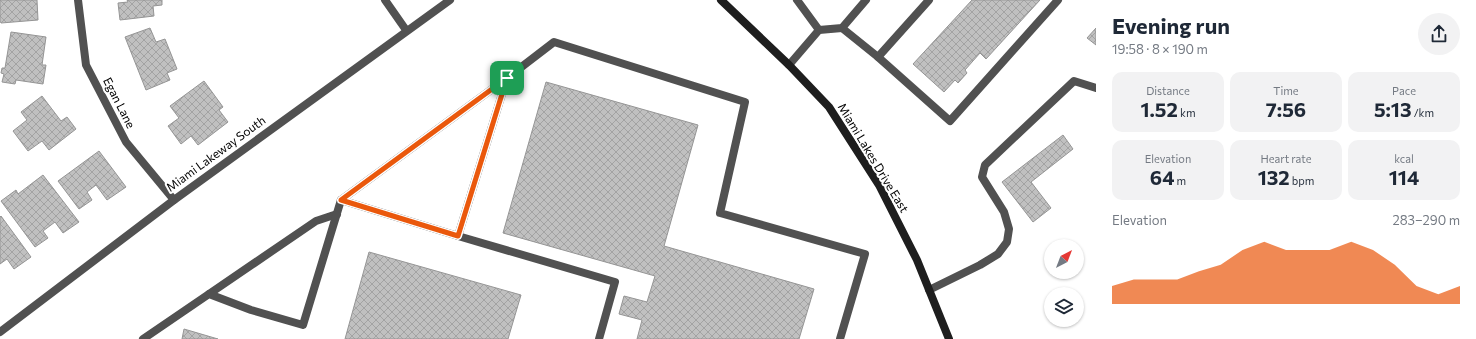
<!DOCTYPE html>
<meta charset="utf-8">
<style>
:root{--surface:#fff;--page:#f2f2f3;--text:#1f2937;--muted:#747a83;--accent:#ea580c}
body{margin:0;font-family:Commissioner,sans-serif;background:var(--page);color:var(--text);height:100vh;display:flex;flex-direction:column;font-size:15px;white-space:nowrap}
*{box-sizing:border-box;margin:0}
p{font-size:13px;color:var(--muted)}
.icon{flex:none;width:22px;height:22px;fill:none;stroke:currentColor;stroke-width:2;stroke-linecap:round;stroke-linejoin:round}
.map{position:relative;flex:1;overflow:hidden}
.side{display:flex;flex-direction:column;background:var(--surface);width:380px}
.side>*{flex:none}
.needle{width:26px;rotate:42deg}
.tools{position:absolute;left:1044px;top:239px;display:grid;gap:8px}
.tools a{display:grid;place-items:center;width:40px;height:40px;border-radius:50%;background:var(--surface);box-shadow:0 1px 3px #0004;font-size:20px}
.pin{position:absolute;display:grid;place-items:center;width:34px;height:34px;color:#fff;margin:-17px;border-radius:8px;box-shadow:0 2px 6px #0006}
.round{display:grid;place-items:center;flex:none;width:42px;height:42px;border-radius:21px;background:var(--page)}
.headline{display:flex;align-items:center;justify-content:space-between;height:68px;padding:0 16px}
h1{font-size:22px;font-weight:700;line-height:30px}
.metrics{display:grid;grid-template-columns:repeat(3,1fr);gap:6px;height:68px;padding:4px 16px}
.metrics div{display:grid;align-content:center;border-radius:10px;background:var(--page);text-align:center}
.metrics b{font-size:20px;font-weight:700}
.metrics small{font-size:11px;font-weight:400}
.metrics p{font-size:11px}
.chart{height:112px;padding:8px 16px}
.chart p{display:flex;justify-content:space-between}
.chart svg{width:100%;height:72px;margin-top:4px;fill:var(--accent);opacity:.7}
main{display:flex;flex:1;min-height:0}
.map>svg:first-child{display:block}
.building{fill:url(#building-cross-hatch);stroke:#959595}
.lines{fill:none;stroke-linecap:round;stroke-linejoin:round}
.service{stroke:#515151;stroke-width:8}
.minor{stroke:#515151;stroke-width:8}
.tertiary{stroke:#515151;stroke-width:8}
.secondary{stroke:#1e1e1e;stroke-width:8}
.route-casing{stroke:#fff;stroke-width:8}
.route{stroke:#ea580c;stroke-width:5}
.labels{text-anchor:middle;stroke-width:4;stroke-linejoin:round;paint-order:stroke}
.street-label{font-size:12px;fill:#000;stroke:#fff}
</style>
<main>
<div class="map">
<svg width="1096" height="339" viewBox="0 0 1096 339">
<defs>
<pattern id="building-cross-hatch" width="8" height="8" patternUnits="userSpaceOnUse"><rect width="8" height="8" fill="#c0c0c0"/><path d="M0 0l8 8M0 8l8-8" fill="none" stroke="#a3a3a3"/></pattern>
</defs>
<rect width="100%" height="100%" fill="#fff"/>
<!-- building -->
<g class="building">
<polygon points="0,0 37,0 38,20 1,23 0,21"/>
<polygon points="127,0 162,0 162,5 153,6 154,16 120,20 118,3 128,2"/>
<polygon points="972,0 1040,0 986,59 980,53 965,70 967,73 958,83 955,80 944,92 913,64"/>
<polygon points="150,28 156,42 165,39 177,69 167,73 170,80 146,90 125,37"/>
<polygon points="1096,28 1096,45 1087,38"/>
<polygon points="11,32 46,37 42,65 46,65 43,84 16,80 15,84 2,82 4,74 1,73 2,68 5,68"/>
<polygon points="204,81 223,107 219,110 228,122 198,145 191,136 181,144 168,126 179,118 170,106"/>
<polygon points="546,82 698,125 664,246 814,289 799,339 637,339 642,320 619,314 624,296 647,302 655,276 503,233"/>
<polygon points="42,96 61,121 67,117 76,129 49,150 42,141 28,151 13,131 27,120 21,112"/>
<polygon points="1063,135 1073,149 1031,182 1051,208 1033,222 1002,182"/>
<polygon points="99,151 126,187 107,200 96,185 87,192 92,200 79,209 58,181"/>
<polygon points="43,175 79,222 63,233 55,222 43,231 48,238 35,247 1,201 16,190 18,194"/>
<polygon points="1,216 31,257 14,269 7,259 0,264 0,217"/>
<polygon points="369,252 521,295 508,339 345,339"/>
<polygon points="184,329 218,339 182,339"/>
</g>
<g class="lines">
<!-- service -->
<g class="service">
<polyline points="385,0 406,30"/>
<polyline points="797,0 819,30"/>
<polyline points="929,0 878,57 950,121 1058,0"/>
<polyline points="842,28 878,57"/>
<polyline points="789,65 819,30 842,28 866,0"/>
<polyline points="341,200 507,78"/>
<polyline points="458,236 615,282 599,339"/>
<polyline points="929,290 980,265 998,254 1007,242 1009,229 1004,212 982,177 985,165 1074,81 1096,88"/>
<polyline points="209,294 316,221 337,214"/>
<polyline points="143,339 209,294 251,310 303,325 341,200 458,236 507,78 554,42 745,102 720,213 865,254 840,339"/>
</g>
<!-- minor -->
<polyline class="minor" points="78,0 86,65 126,142 174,200"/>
<!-- tertiary -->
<polyline class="tertiary" points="0,332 174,200 450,0"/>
<!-- secondary -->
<polyline class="secondary" points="721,0 789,65 829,107 879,185 917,260 949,339"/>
</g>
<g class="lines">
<!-- route casing -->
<g class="route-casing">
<polygon id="route" points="507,78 458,236 341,200"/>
</g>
<!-- route -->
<use href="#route" class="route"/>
</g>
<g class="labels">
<!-- street labels -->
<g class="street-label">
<text transform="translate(119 103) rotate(63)" y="4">Egan Lane</text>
<text transform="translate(216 154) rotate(-36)" y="4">Miami Lakeway South</text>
<text transform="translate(873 158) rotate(59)" y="4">Miami Lakes Drive East</text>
</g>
</g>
</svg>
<div class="tools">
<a><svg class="needle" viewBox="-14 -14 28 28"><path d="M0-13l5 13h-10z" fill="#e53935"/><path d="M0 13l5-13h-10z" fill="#747a83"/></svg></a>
<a><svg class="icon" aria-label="layers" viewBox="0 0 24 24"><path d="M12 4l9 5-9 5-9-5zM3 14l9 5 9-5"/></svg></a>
</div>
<div class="pin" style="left:507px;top:78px;background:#1e9e55"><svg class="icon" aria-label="arrive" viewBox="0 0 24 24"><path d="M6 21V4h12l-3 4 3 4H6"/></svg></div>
</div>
<section class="side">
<div class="headline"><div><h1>Evening run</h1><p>19:58 · 8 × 190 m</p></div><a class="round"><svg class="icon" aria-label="share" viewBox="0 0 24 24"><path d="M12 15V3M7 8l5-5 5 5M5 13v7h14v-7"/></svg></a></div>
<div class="metrics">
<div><p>Distance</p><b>1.52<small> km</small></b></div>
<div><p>Time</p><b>7:56</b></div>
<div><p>Pace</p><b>5:13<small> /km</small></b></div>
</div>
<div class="metrics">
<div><p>Elevation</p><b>64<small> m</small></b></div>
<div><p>Heart rate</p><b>132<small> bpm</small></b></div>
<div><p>kcal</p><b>114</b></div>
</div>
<div class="chart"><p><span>Elevation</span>283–290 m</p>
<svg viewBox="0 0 160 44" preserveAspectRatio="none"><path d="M0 44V33L10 29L20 29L30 29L40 24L50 20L60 11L70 6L80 11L90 11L100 11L110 6L120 11L130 20L140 33L150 38L160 33V44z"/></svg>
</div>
</section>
</main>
